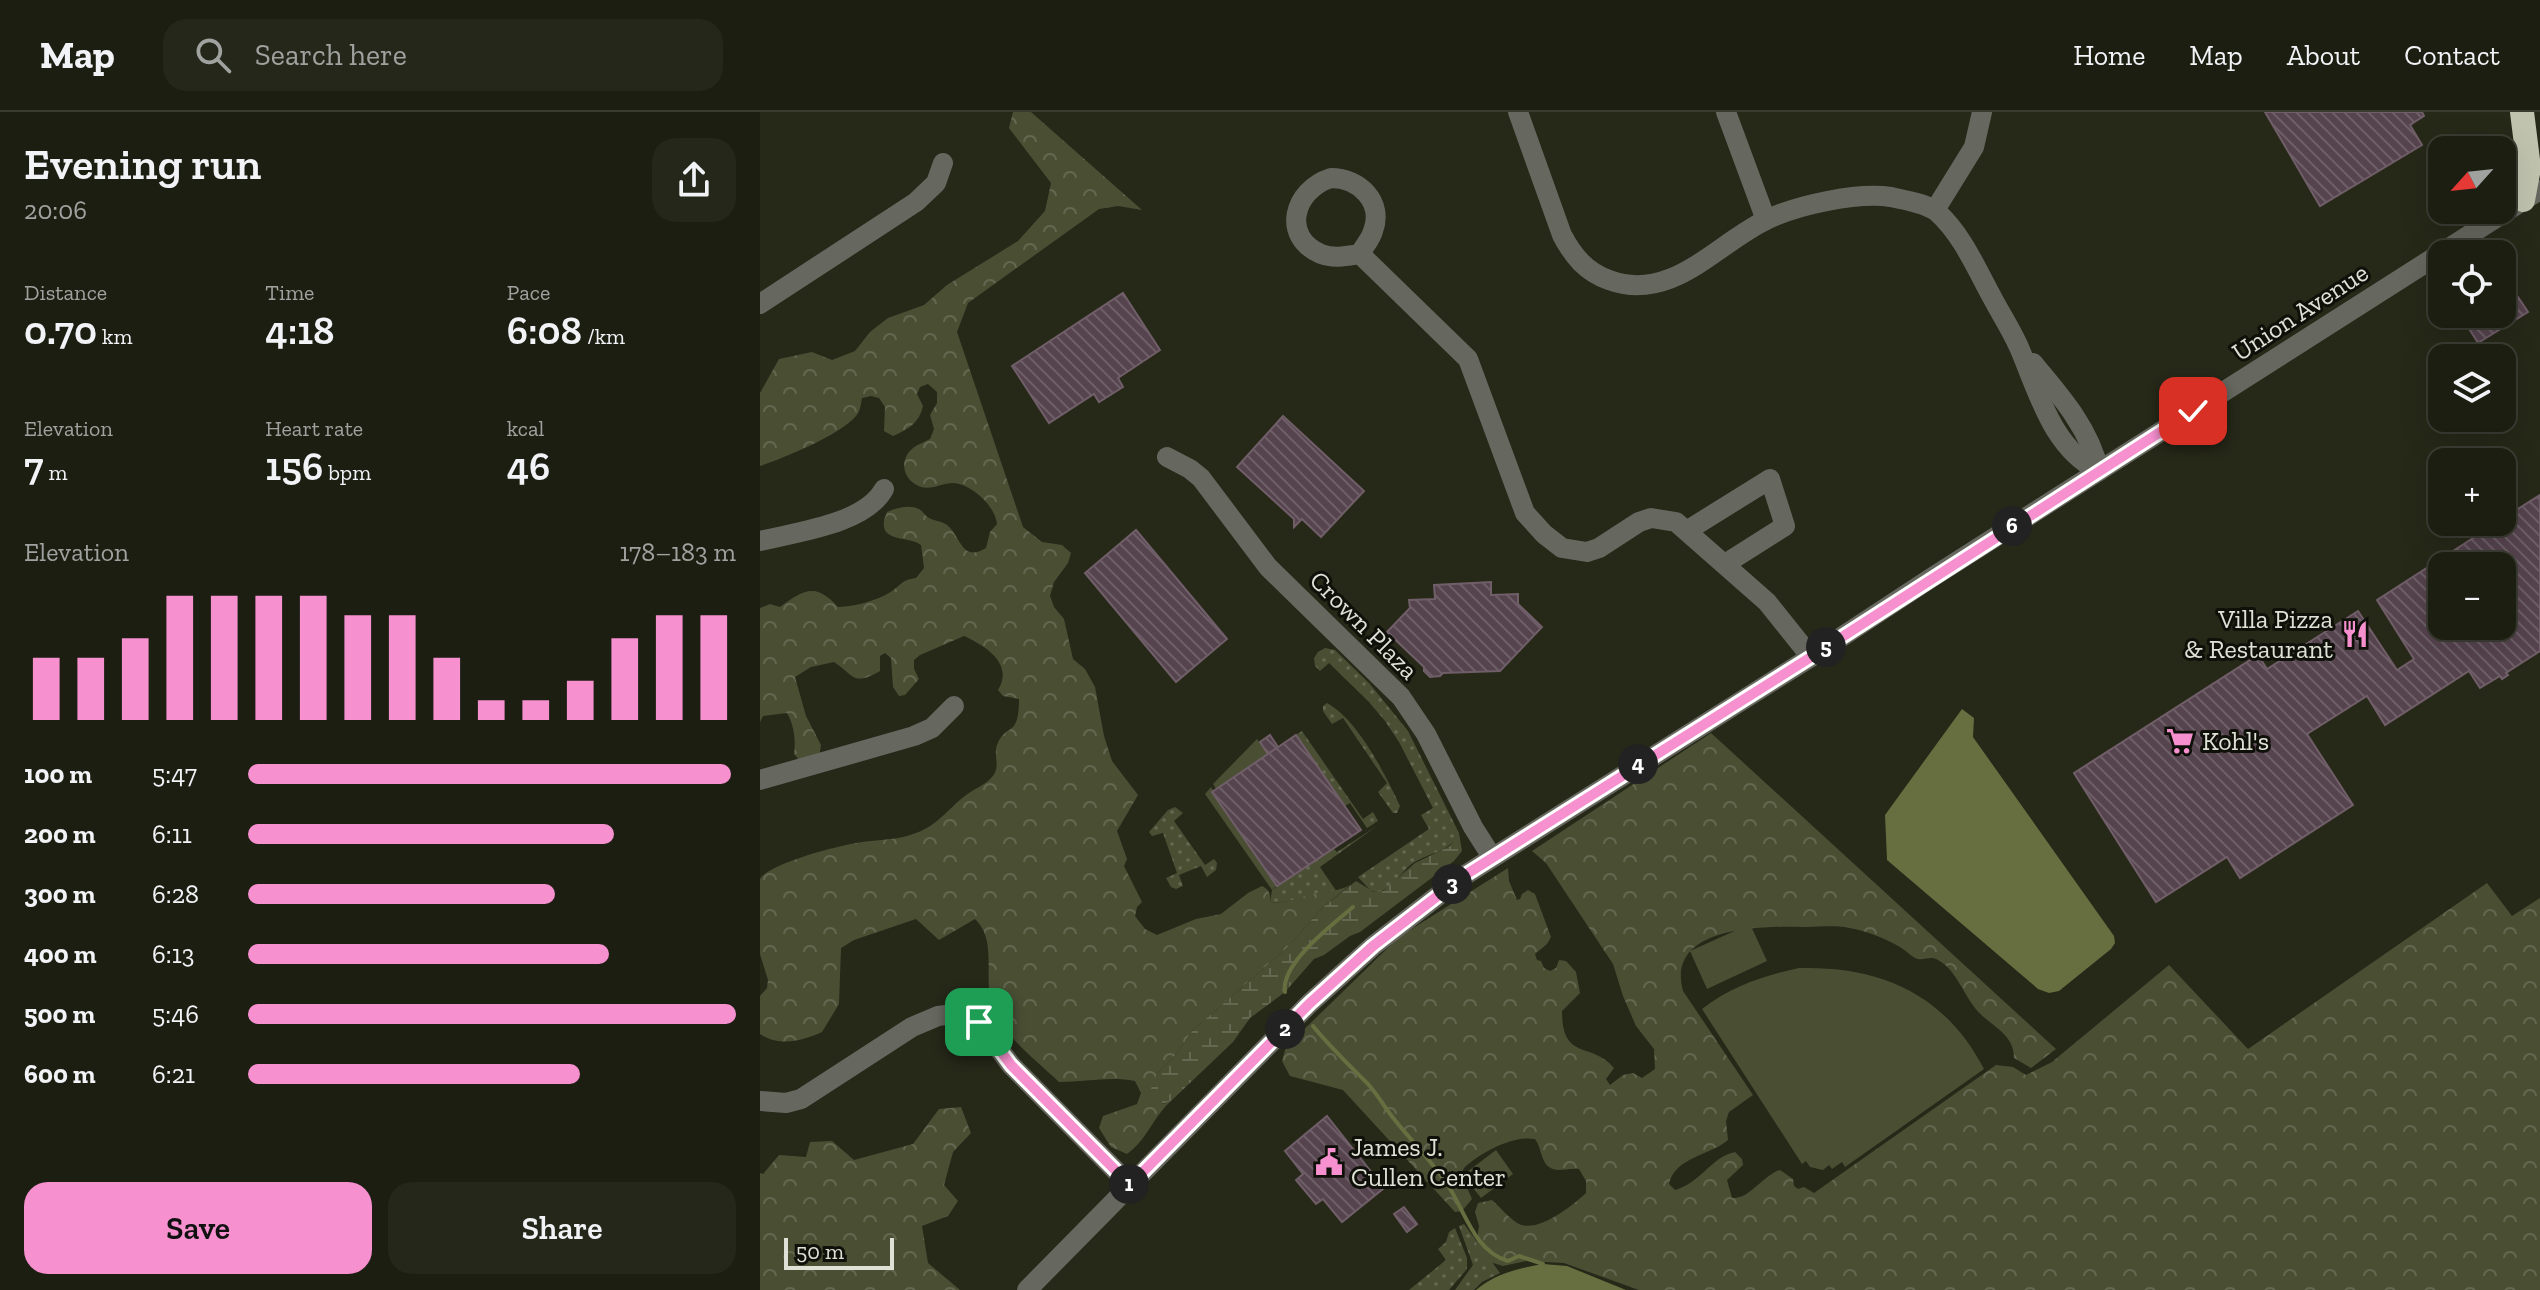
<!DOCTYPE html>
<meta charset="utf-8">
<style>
:root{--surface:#1c1e12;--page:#25271b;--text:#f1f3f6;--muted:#a0a29f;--line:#3a3c32;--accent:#f690cf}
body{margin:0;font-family:"Zilla Slab",serif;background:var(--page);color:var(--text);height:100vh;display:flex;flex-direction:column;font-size:30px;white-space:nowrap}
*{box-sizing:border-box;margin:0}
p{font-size:26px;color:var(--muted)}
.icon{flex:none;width:44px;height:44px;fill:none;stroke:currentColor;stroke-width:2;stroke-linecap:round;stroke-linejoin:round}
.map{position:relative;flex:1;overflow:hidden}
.sheet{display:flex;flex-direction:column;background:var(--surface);width:760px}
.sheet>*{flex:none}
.needle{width:52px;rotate:243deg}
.fabs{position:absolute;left:1668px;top:24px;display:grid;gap:16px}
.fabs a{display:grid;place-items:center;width:88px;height:88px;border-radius:16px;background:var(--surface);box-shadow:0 8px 32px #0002,0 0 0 2px var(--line);font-size:40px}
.scale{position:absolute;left:24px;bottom:20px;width:110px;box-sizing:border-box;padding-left:8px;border:4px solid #dfe1d6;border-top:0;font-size:22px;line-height:28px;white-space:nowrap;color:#dfe1d6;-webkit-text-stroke:6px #0f1009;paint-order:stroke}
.pin{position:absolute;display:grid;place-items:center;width:68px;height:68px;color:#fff;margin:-34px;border-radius:16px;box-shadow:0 4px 12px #0006}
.km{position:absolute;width:40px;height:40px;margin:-20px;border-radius:50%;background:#222;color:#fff;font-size:22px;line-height:40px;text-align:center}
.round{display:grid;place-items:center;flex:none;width:84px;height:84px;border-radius:24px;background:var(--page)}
.head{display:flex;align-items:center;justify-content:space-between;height:136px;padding:0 24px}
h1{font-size:44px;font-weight:600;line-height:60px}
.figures{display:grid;grid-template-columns:repeat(3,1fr);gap:12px;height:136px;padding:8px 24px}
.figures div{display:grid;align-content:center}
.figures b{font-size:40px;font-weight:600}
.figures small{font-size:22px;font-weight:400}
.figures p{font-size:22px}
.chart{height:224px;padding:16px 24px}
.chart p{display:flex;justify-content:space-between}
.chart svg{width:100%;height:144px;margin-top:8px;stroke:var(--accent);stroke-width:6}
.button{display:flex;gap:16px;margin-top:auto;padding:16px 24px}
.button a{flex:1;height:92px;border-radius:24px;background:var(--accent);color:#111;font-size:32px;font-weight:600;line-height:92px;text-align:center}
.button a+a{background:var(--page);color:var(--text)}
ul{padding:0 24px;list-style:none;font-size:26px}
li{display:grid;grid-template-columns:128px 96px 1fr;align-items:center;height:60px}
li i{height:20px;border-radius:10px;background:var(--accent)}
header{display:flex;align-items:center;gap:48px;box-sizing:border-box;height:112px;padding:0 40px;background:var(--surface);border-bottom:2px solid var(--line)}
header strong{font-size:38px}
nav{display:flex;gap:44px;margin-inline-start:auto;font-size:28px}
.search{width:560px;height:72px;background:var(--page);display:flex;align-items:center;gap:20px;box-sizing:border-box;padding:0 28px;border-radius:24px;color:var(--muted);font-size:30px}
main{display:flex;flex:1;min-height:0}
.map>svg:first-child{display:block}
.grass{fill:url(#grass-dots)}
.forest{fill:url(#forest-crowns)}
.wetland{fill:url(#wetland-marsh)}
.green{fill:#4a4f34}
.water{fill:#676e40}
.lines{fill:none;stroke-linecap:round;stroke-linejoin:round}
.stream{stroke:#676e40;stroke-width:4}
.building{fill:url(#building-back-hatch);stroke:#705e68;stroke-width:2;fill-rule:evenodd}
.minor{stroke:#666860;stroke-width:20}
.highway{stroke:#c0c4af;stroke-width:24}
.route-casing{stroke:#fff;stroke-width:16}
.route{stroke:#f690cf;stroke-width:10}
.labels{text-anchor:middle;stroke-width:6;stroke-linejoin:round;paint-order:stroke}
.street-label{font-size:26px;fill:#dfe1d6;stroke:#0f1009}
.poi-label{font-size:26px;fill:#dfe1d6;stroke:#0f1009;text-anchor:start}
</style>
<header>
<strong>Map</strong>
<div class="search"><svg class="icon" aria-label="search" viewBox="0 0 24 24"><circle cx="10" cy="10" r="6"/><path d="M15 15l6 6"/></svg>Search here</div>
<nav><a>Home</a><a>Map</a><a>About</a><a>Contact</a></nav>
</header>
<main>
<section class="sheet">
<div class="head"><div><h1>Evening run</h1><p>20:06</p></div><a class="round"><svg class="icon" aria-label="share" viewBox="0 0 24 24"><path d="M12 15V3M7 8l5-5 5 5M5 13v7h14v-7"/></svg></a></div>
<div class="figures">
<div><p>Distance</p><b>0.70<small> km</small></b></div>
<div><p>Time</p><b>4:18</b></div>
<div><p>Pace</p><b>6:08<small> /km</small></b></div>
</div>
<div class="figures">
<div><p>Elevation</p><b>7<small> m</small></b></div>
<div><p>Heart rate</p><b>156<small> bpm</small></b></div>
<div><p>kcal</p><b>46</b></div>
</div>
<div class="chart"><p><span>Elevation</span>178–183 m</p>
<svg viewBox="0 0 160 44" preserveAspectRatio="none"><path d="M5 44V25M15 44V25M25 44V19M35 44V6M45 44V6M55 44V6M65 44V6M75 44V12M85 44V12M95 44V25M105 44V38M115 44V38M125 44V32M135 44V19M145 44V12M155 44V12"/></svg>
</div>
<ul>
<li><b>100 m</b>5:47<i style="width:99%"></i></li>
<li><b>200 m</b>6:11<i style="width:75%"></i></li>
<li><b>300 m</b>6:28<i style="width:63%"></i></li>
<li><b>400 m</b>6:13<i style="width:74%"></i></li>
<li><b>500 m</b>5:46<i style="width:100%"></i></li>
<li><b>600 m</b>6:21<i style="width:68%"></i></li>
</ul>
<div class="button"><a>Save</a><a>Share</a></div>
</section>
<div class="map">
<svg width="1780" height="1178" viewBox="0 0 1780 1178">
<defs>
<pattern id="grass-dots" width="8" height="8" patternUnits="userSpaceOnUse" patternTransform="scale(2)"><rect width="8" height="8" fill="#4a4f34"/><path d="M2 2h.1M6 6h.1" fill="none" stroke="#646851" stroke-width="1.8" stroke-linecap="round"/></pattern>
<pattern id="forest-crowns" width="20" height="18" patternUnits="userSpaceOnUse" patternTransform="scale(2)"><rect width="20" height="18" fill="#4a4f34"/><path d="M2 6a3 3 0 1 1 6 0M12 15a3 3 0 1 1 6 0" fill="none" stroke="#646851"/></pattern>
<pattern id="wetland-marsh" width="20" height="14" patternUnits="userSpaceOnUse" patternTransform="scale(2)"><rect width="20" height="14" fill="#4a4f34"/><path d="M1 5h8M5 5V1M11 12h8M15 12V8" fill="none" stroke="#646851"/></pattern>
<pattern id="building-back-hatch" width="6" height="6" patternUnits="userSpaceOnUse" patternTransform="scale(2)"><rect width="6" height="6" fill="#55434e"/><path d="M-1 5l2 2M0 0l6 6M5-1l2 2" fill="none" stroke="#6d5e67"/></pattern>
</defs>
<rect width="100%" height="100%" fill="#262818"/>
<!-- grass -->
<g class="grass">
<path d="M 565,536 L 575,538 L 609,571 L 648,619 L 699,721 C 689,743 663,740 647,756 C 638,766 631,775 618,781 L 610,778 L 598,765 L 669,717 L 661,703 L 673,696 L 639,630 L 625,609 L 609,590 L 569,551 L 560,559 L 555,554 L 554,546 L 558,540 Z"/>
<path d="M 567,591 C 598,608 625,662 640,694 L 637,701 L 633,701 L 618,680 L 627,671 L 583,606 L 572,612 L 563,599 L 563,594 Z"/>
<polygon points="542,619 603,707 613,700 618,709 607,716 590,691 585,694 536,623"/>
<polygon points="415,695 423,701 414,709 445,753 454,747 457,751 456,758 447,765 441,754 419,763 423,774 416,777 411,775 406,766 417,761 403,721 392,724 389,720 408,698"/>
<path d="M 617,714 L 560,755 L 577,780 C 554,780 533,791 510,791 L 512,778 L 517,775 L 573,736 L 577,740 Z"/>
<polygon points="704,1112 740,1161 722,1170 714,1178 695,1178 713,1153 699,1114"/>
<polygon points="695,1116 707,1146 707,1157 689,1178 649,1178 686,1148 678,1137 686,1130 689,1120"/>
</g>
<!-- forest -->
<g class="forest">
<path d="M 253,0 L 271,0 L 382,98 L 358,94 L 339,97 L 208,191 L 197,220 L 263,415 L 282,430 L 302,433 L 311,441 L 308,451 L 294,470 L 290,484 L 294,495 L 304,507 L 313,547 L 325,557 L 335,575 L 344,624 L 352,649 L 378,683 L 357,719 L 367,747 L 364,754 L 382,790 L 377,795 L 375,804 L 385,817 L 397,823 L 436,807 L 461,802 L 488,781 L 502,774 C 510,778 511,783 510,791 C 527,791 541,785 557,781 C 571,778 577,780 590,773 L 562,796 L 527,836 L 433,918 L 415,944 L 397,961 L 403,992 L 411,989 C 393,1005 387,1028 367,1042 L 351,1035 L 339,1016 L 343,1004 L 377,992 L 381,981 L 375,969 C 350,964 325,970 299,970 C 276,948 240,922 231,890 C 224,863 237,828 215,807 L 179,828 L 156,807 L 94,828 L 81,836 L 79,892 L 62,920 C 42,929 19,935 0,922 L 0,884 L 7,876 L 8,868 L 0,842 L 0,767 C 8,752 77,734 96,731 C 116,727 136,729 156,721 C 179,713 190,694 209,681 C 218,675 232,670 236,658 C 238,650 234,640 237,633 C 246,610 259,627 259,587 L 243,584 L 238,578 C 254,552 226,534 204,524 L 160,543 L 154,548 L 154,557 L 159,567 L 145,583 L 139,584 L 133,575 L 131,546 L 125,541 L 120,544 L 120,559 C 93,574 96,565 74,550 L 51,555 L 35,565 L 46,604 L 61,633 L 59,646 L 41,650 L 34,642 C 36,628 34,613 27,601 L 3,604 L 0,610 L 0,496 L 10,492 L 20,495 C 44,478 55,470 78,495 C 96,494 113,490 129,481 C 141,474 140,468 156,466 L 164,456 L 161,433 C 148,423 113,432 127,400 C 136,396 149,392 159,397 C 163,399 165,404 169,406 C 174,409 182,409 187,413 C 201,424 201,451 226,436 L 230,420 L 237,412 C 235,393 211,372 193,371 C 182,371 173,378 161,375 C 143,369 138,348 153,336 C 158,332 165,330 170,327 L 174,317 L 170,303 L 177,291 L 177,280 L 168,272 L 160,275 L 157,282 L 163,294 C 159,311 149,317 133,324 L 124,319 L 125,295 L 119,286 L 111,284 L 102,286 C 101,292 100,300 96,304 C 80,323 24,346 0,354 L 0,281 L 19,247 L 52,240 L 72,248 L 95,239 L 110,220 L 128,206 L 164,193 L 187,173 L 258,129 L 285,99 L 291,71 L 249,16 Z"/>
<path d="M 951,621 L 1296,937 L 1271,956 L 1254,946 C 1254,920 1229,914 1215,896 C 1203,881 1196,858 1178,848 C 1170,843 1163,850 1155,846 C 1150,843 1145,838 1140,835 C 1127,827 1104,818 1089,816 C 1075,813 1060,815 1046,815 C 1005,814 905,813 923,879 L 993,983 L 969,1000 L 966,1009 L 968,1028 C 949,1044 915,1045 909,1072 L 915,1078 C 941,1071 951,1045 975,1040 L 982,1047 L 983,1053 L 967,1068 L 972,1086 C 989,1088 1003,1063 1020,1058 L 1033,1067 L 1034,1074 L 1038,1077 L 1044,1075 L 1054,1081 L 1236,953 L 1253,955 L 1266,963 L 1292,950 L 1409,853 L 1488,937 L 1727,771 L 1752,804 L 1780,786 L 1780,1178 L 879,1178 L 804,1151 L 766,1149 L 743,1154 L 730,1150 L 716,1134 L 719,1114 L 715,1100 L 718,1091 L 732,1088 C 740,1095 748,1105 757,1111 C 776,1123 812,1094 826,1081 L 826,1069 L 819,1057 C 812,1056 805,1058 798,1058 C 780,1057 783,1037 775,1027 C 752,1023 720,1041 704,1056 L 701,1062 L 712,1087 L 702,1099 L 695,1100 L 583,978 L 530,964 L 522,949 L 526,935 L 639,825 L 748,756 L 749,769 L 757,788 L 760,787 L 762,782 L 768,778 L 775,782 L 791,825 L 787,832 L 775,842 L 777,848 L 781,849 L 784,856 L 790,859 L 796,856 L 799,848 L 806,849 L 816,860 L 820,881 L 802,899 C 802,950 832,929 854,956 L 846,967 L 850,973 L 863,963 L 873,961 L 882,966 L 895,957 L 894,937 L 876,914 L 863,884 L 853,852 L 786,751 L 772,739 Z"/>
<polygon points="201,995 211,1021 193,1040 184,1073 198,1089 188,1104 162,1114 168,1151 200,1178 0,1178 0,1061 3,1062 19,1043 46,1045 50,1030 72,1029 94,1048 153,1032 179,997"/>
</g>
<!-- wetland -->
<path class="wetland" d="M 699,721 L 702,739 L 694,749 L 600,820 L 590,824 L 564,843 L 554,847 L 525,880 L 490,906 L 473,930 L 411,989 C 401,993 395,992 388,985 L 397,961 L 415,944 L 433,918 L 527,836 L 562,796 L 596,769 L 614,780 L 623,779 L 655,751 L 690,734 Z"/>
<!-- green -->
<g class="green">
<polygon points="497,627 508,642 456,677 453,672"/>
<polygon points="451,675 517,774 512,778 445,682"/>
<polygon points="990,812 1007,849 947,877 930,839"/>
<path d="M 1039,856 C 1121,854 1185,882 1224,957 L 1085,1055 L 1082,1050 L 1072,1057 L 1069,1053 L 1063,1058 L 1050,1055 L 1046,1049 L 1042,1052 L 942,897 C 972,874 1003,864 1039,856 Z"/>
<polygon points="736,1038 753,1062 721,1086 703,1063"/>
</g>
<!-- water -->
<g class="water">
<polygon points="1202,597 1214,606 1213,625 1354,824 1355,831 1351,837 1299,879 1289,881 1278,877 1127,748 1125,703"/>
<path d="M 783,1152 L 807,1154 L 866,1178 L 716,1178 C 735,1162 758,1156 783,1152 Z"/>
</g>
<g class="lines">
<!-- stream -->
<g class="stream">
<path d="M 525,880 C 520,852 573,812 593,795"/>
<path d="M 553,914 C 571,936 588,952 608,972 C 618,983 625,996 634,1007 C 653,1031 676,1053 692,1080 C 707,1106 717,1140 748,1149 L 759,1144 L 783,1152"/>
</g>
</g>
<!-- building -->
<g class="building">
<polygon points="1505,0 1662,0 1664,4 1650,13 1662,33 1560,94"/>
<polygon points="1750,173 1768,200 1718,231 1701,204 1742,202 1742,178"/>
<polygon points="363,181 400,238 358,266 363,275 339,290 334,282 289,311 252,254"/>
<polygon points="523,304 604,379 561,425 542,407 534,415 534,407 477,355"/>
<path d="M 1780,383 L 1780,539 L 1746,561 L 1748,563 L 1742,567 L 1740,564 L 1720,576 L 1709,559 L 1625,613 L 1607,584 L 1547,622 L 1593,693 L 1480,766 L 1467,745 L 1396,790 L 1314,661 L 1498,543 L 1507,557 L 1598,499 L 1637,558 L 1654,547 L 1617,488 L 1738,410 L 1742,410 L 1742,407 ZM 1682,454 L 1742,454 L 1742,514 L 1682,514 Z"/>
<polygon points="376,418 467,527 416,570 325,461"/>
<polygon points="731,470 731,483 758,482 758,492 782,515 740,559 683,561 680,564 670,565 664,559 664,555 627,520 650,496 649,488 675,487 674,473"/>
<polygon points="510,623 518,635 508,642 500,630"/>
<polygon points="536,623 601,718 517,774 452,680"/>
<polygon points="567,1004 624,1076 582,1110 563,1087 556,1092 536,1068 543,1062 525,1039"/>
<polygon points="644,1095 657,1112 647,1120 634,1102"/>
</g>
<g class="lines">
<!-- minor -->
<g class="minor">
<path d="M 758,0 L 802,123 C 813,144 826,160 849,168 C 911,191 955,133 1006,108 C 1037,93 1097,80 1131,85 C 1144,88 1166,91 1177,100 C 1202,122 1217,158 1233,187 C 1242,204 1254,222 1261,240 C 1279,283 1294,338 1339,359"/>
<polyline points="966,0 1006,108"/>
<path d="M 571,66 C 599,66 624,90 613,119 C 611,127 604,134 600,142 C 587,144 574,147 561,142 C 521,125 533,78 571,66 Z"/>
<polyline points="1175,98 1214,35 1222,0"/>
<polyline points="600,142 708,247 765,401 784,422 802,436 827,440 839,436 879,410 891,406 916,410 1007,490 1051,545"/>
<polyline points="0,192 156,90 176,71 183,51"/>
<path d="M 1273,251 C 1300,283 1330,317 1339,359"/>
<polyline points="407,345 430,357 441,366 508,455 641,585 666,622 713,715 732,745"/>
<polyline points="928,418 1010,367 1025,414 965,452"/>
<path d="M 0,429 C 37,420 105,412 124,377"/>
<polyline points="0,668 154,624 172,616 194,594"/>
<polyline points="0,989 26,991 41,987 152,915 178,904 201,901 219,910 251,953 370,1073"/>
<polyline points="267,1178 549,892 613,834 702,765 1051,545 1171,466 1780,78"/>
</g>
<!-- highway -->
<polyline class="highway" points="1762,0 1769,56 1763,88"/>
</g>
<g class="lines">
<!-- route casing -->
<g class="route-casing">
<polyline id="route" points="219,910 251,953 370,1073 549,892 613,834 702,765 1051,545 1433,299"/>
</g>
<!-- route -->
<use href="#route" class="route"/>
</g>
<!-- icons -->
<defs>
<g id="restaurant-bare" transform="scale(2.16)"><path d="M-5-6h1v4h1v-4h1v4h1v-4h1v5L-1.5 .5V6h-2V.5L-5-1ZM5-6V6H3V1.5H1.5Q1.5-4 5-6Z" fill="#f690cf" stroke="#0f1009" stroke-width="2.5" paint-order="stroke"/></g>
<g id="supermarket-bare" transform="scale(2.16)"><path d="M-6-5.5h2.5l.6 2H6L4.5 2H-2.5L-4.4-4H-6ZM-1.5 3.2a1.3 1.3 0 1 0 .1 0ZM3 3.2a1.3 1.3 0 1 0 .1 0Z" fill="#f690cf" stroke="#0f1009" stroke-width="2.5" paint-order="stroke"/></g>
<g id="civic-bare" transform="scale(2.16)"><path d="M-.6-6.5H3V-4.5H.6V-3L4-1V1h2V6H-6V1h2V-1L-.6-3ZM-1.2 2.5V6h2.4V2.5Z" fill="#f690cf" stroke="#0f1009" stroke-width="2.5" paint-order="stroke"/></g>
</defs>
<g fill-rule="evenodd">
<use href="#restaurant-bare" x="1595" y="522"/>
<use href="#supermarket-bare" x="1420" y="629"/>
<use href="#civic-bare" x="569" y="1050"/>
</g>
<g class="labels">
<!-- street labels -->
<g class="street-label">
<text transform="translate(1540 200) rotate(-33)" y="9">Union Avenue</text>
<text transform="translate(604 513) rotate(45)" y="9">Crown Plaza</text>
</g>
<!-- poi labels -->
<g class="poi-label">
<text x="1573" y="516" text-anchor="end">Villa Pizza<tspan x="1573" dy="30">&amp; Restaurant</tspan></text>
<text x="1442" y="638">Kohl's</text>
<text x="591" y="1044">James J.<tspan x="591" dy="30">Cullen Center</tspan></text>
</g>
</g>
</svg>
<div class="fabs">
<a><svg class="needle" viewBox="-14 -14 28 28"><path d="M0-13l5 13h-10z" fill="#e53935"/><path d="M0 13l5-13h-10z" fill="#a0a29f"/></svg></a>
<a><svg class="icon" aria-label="locate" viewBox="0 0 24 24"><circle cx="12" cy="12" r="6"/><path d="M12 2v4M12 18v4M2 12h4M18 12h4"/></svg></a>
<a><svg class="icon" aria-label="layers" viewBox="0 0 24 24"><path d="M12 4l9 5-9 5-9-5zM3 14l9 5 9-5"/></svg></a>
<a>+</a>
<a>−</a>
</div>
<div class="scale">50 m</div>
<div class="pin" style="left:219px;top:910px;background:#1e9e55"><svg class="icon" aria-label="arrive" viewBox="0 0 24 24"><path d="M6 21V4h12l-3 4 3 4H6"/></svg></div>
<div class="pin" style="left:1433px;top:299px;background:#d93025"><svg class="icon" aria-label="check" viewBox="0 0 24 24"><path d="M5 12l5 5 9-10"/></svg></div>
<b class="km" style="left:369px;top:1072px">1</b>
<b class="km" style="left:525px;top:917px">2</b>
<b class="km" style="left:692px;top:772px">3</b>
<b class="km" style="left:878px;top:652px">4</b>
<b class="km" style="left:1066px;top:535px">5</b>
<b class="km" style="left:1252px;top:414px">6</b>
</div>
</main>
